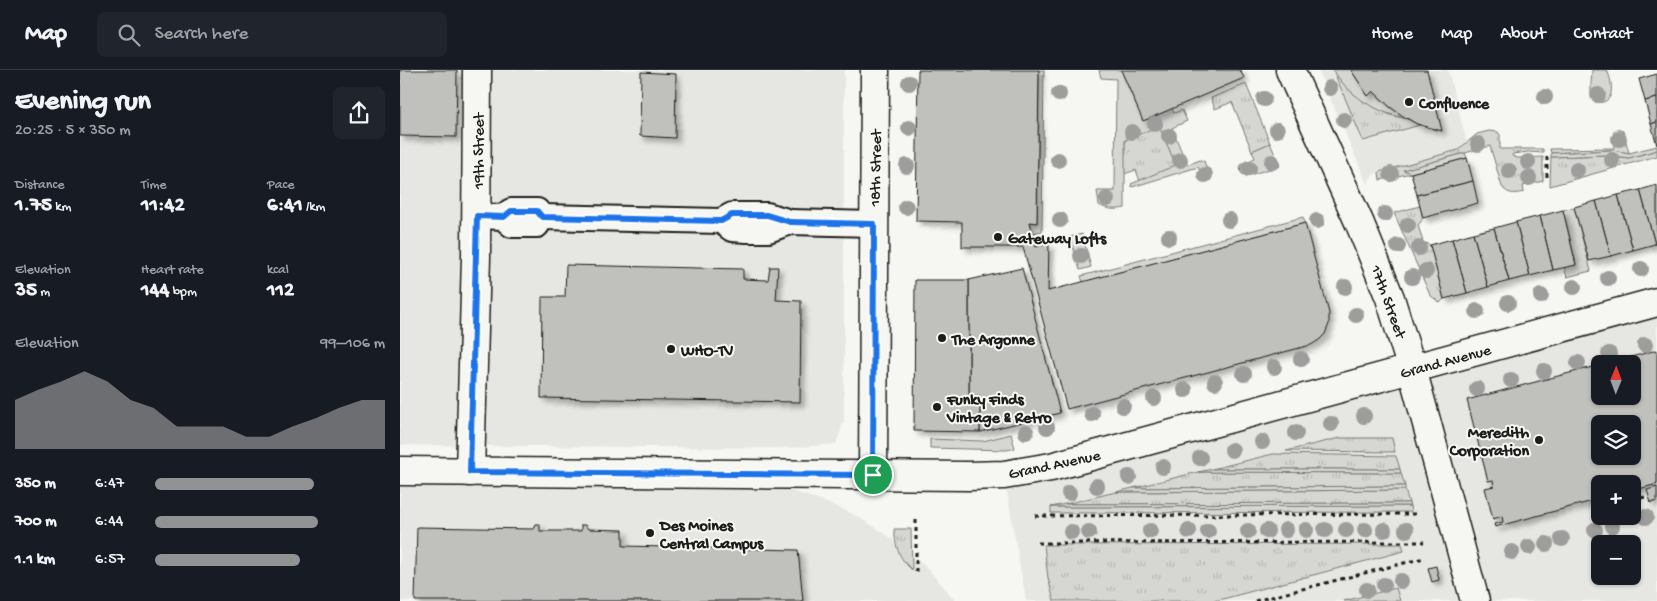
<!DOCTYPE html>
<meta charset="utf-8">
<style>
:root{--surface:#171b24;--page:#20242c;--text:#f1f3f6;--muted:#9ea1a6;--line:#363941;--accent:#919294}
body{margin:0;font-family:"Gochi Hand",sans-serif;background:var(--page);color:var(--text);height:100vh;display:flex;flex-direction:column;font-size:19px;white-space:nowrap}
*{box-sizing:border-box;margin:0}
p{font-size:16px;color:var(--muted)}
.icon{flex:none;width:28px;height:28px;fill:none;stroke:currentColor;stroke-width:2;stroke-linecap:round;stroke-linejoin:round}
.map{position:relative;flex:1;overflow:hidden}
.side{display:flex;flex-direction:column;background:var(--surface);width:400px}
.side>*{flex:none}
.needle{width:32px;rotate:1deg}
.tools{position:absolute;left:1191px;top:285px;display:grid;gap:10px}
.tools a{display:grid;place-items:center;width:50px;height:50px;border-radius:8px;background:var(--surface);box-shadow:0 1px 4px #0004;font-size:25px}
.pin{position:absolute;display:grid;place-items:center;width:42px;height:42px;color:#fff;margin:-21px;border:2px solid #fff;border-radius:50%;box-shadow:0 1px 5px #0007}
.round{display:grid;place-items:center;flex:none;width:52px;height:52px;border-radius:8px;background:var(--page)}
.head{display:flex;align-items:center;justify-content:space-between;height:85px;padding:0 15px}
h1{font-size:28px;font-weight:700;line-height:38px}
.figures{display:grid;grid-template-columns:repeat(3,1fr);gap:8px;height:85px;padding:5px 15px}
.figures div{display:grid;align-content:center}
.figures b{font-size:21px;font-weight:700}
.figures small{font-size:14px;font-weight:400}
.figures p{font-size:14px}
.chart{height:140px;padding:10px 15px}
.chart p{display:flex;justify-content:space-between}
.chart svg{width:100%;height:90px;margin-top:5px;fill:var(--accent);opacity:.7}
ul{padding:0 15px;list-style:none;font-size:16px}
li{display:grid;grid-template-columns:80px 60px 1fr;align-items:center;height:38px}
li i{height:12px;border-radius:6px;background:var(--accent)}
header{display:flex;align-items:center;gap:30px;box-sizing:border-box;height:70px;padding:0 25px;background:var(--surface);border-bottom:1px solid var(--line)}
header strong{font-size:24px}
nav{display:flex;gap:28px;margin-inline-start:auto;font-size:18px}
.search{width:350px;height:45px;background:var(--page);display:flex;align-items:center;gap:12px;box-sizing:border-box;padding:0 18px;border-radius:8px;color:var(--muted);font-size:19px}
main{display:flex;flex:1;min-height:0}
.map>svg:first-child{display:block}
.built{fill:#e6e6e2;fill-rule:evenodd}
.grass{fill:url(#grass-tufts);stroke:#797977}
.garden{fill:#d6d6d2;stroke:#797977}
.building{fill:#c0c0bd;stroke:#1c1c1c;fill-rule:evenodd;filter:url(#shadow)}
.lines{fill:none;stroke-linecap:round;stroke-linejoin:round}
.minor-casing{stroke:#1c1c1c;stroke-width:28}
.major-casing{stroke:#1c1c1c;stroke-width:31}
.path{stroke:#1c1c1c;stroke-width:3;stroke-dasharray:4 4;stroke-linecap:butt}
.minor{stroke:#f6f6f2;stroke-width:24}
.major{stroke:#f6f6f2;stroke-width:28}
.tree{fill:#9d9d9b}
.route-casing{stroke:#fff;stroke-width:10}
.route{stroke:#1a73e8;stroke-width:6}
.poi-dot{fill:#1c1c1c;stroke:#f6f6f2;stroke-width:2}
.labels{text-anchor:middle;stroke-width:4;stroke-linejoin:round;paint-order:stroke}
.poi-label{font-size:16px;font-weight:bold;fill:#1c1c1c;stroke:#f6f6f2;text-anchor:start}
.street-label{font-size:16px;fill:#1c1c1c;stroke:#f6f6f2}
</style>
<header>
<strong>Map</strong>
<div class="search"><svg class="icon" aria-label="search" viewBox="0 0 24 24"><circle cx="10" cy="10" r="6"/><path d="M15 15l6 6"/></svg>Search here</div>
<nav><a>Home</a><a>Map</a><a>About</a><a>Contact</a></nav>
</header>
<main>
<section class="side">
<div class="head"><div><h1>Evening run</h1><p>20:25 · 5 × 350 m</p></div><a class="round"><svg class="icon" aria-label="share" viewBox="0 0 24 24"><path d="M12 15V3M7 8l5-5 5 5M5 13v7h14v-7"/></svg></a></div>
<div class="figures">
<div><p>Distance</p><b>1.75<small> km</small></b></div>
<div><p>Time</p><b>11:42</b></div>
<div><p>Pace</p><b>6:41<small> /km</small></b></div>
</div>
<div class="figures">
<div><p>Elevation</p><b>35<small> m</small></b></div>
<div><p>Heart rate</p><b>144<small> bpm</small></b></div>
<div><p>kcal</p><b>112</b></div>
</div>
<div class="chart"><p><span>Elevation</span>99–106 m</p>
<svg viewBox="0 0 160 44" preserveAspectRatio="none"><path d="M0 44V20L10 15L20 11L30 6L40 11L50 20L60 24L70 33L80 33L90 33L100 38L110 38L120 33L130 29L140 24L150 20L160 20V44z"/></svg>
</div>
<ul>
<li><b>350 m</b>6:47<i style="width:69%"></i></li>
<li><b>700 m</b>6:44<i style="width:71%"></i></li>
<li><b>1.1 km</b>6:57<i style="width:63%"></i></li>
</ul>
</section>
<div class="map">
<svg width="1257" height="531" viewBox="0 0 1257 531">
<defs>
<pattern id="grass-tufts" width="24" height="20" patternUnits="userSpaceOnUse" patternTransform="scale(1.25)"><rect width="24" height="20" fill="#d6d6d2"/><path d="M3 7l-1-3M5 7V3M7 7l1-3M15 17l-1-3M17 17v-4M19 17l1-3" fill="none" stroke="#b7b7b4"/></pattern>
<filter id="shadow"><feDropShadow dx="4.5" dy="4.5" stdDeviation="2.5" flood-color="#0004"/></filter>
</defs>
<rect width="100%" height="100%" fill="#f6f6f2"/>
<filter id="ink" filterUnits="userSpaceOnUse"><feTurbulence type="fractalNoise" baseFrequency=".02" numOctaves="2"/><feDisplacementMap in="SourceGraphic" scale="10" xChannelSelector="R" yChannelSelector="G"/><feConvolveMatrix kernelMatrix="1 2 1 2 8 2 1 2 1" color-interpolation-filters="sRGB"/></filter>
<g filter="url(#ink)">
<!-- built -->
<g class="built">
<polygon points="0,0 444,0 444,351 436,374 385,378 0,375"/>
<polygon points="918,0 1048,0 1067,73 1058,80 979,102 973,105 969,110 968,116"/>
<path d="M 1257,232 L 1257,531 L 626,531 L 604,405 ZM 1200,294 L 1232,294 L 1232,326 L 1200,326 ZM 1200,354 L 1232,354 L 1232,386 L 1200,386 ZM 1200,414 L 1232,414 L 1232,446 L 1200,446 ZM 1200,474 L 1232,474 L 1232,506 L 1200,506 Z"/>
<polygon points="0,402 340,405 417,429 449,442 473,456 491,468 528,499 556,531 0,531"/>
</g>
<!-- grass -->
<g class="grass">
<polygon points="934,2 956,26 990,45 1008,49 1020,55 963,71"/>
<polygon points="846,14 870,73 852,81 832,32 815,39 811,28"/>
<polygon points="760,55 776,96 740,111 736,100 724,104 725,70"/>
<polygon points="1216,59 1223,61 1224,64 1229,83 1212,80 1151,83 1150,79 1214,78 1214,61"/>
<path d="M 1089,61 L 1098,62 L 1100,65 L 1100,79 L 1143,79 L 1143,83 L 1128,82 L 1113,84 L 1112,86 L 1117,88 L 1143,87 L 1143,111 L 1123,116 L 1124,122 C 1115,124 1108,125 1102,117 L 1090,76 L 1004,100 L 1011,103 L 980,110 L 979,102 L 1058,80 L 1077,64 Z"/>
<polygon points="1257,80 1257,86 1150,116 1151,87 1204,85 1229,88"/>
<path d="M 1020,136 C 1022,144 1025,149 1018,155 L 1023,172 L 1030,175 L 1044,229 L 1040,233 L 1030,225 L 994,143 Z"/>
<polygon points="940,368 992,368 995,382 886,381"/>
<polygon points="873,384 996,386 1000,399 812,399"/>
<polygon points="798,402 1001,403 1005,416 733,418"/>
<polygon points="1005,420 1009,433 665,434 716,422"/>
<polygon points="1010,436 1011,442 651,443 651,437"/>
<path d="M 494,459 L 511,459 L 512,500 C 498,487 496,478 494,459 Z"/>
<polygon points="1002,474 1004,481 815,531 654,531 648,508 644,475"/>
<polygon points="996,518 1000,531 944,531"/>
</g>
<!-- garden -->
<g class="garden">
<polygon points="639,0 644,0 642,161 633,163 630,152 637,152"/>
<path d="M 699,0 L 721,0 L 743,50 L 772,38 L 774,43 L 782,40 L 787,51 L 772,58 L 787,95 L 800,90 L 804,91 L 810,110 L 804,111 L 798,97 L 732,117 L 731,114 L 776,95 L 759,56 L 725,70 L 725,138 C 715,140 708,140 699,135 L 697,121 L 715,121 L 716,9 L 701,8 Z"/>
<path d="M 933,0 L 951,0 L 968,26 L 973,21 L 990,37 L 1008,49 C 976,42 951,28 933,0 Z"/>
<path d="M 1192,0 L 1207,0 C 1213,13 1216,36 1195,32 C 1188,24 1192,10 1192,0 Z"/>
<polygon points="870,73 880,96 846,106 841,103 840,97 842,94 855,88 852,81"/>
<polygon points="1257,76 1257,80 1229,88 1204,85 1151,87 1151,83 1212,80 1229,83"/>
<polygon points="1065,83 1067,88 1011,103 1003,100"/>
<polygon points="1174,137 1191,201 1167,207 1164,197 1176,194 1163,140"/>
<polygon points="903,147 905,153 683,212 681,206"/>
<polygon points="682,164 691,197 680,200 670,167"/>
<polygon points="611,364 615,378 607,380 530,378 530,369 583,371"/>
<polygon points="812,399 1000,399 1001,403 798,402"/>
<polygon points="1005,416 1005,420 716,422 733,418"/>
<polygon points="1009,433 1010,436 651,437 665,434"/>
</g>
<!-- building -->
<g class="building">
<polygon points="0,0 57,0 56,67 0,66"/>
<polygon points="518,0 639,0 637,153 630,152 636,177 649,173 648,221 905,153 929,243 929,254 925,264 919,270 911,275 667,339 623,177 562,177 562,152 516,151"/>
<polygon points="721,0 840,0 844,8 743,51"/>
<polygon points="951,0 1027,0 1042,61 1017,54 1003,46 990,37 973,21 968,26"/>
<polygon points="241,2 276,4 275,68 240,66"/>
<polygon points="1257,4 1257,28 1245,31 1239,9"/>
<polygon points="1257,28 1257,52 1251,54 1245,31"/>
<polygon points="1257,52 1257,75 1251,54"/>
<polygon points="1067,88 1073,111 1017,125 1011,103"/>
<polygon points="1073,111 1078,133 1023,148 1017,125"/>
<polygon points="1257,115 1257,174 1255,174 1240,120"/>
<polygon points="1240,120 1255,174 1233,180 1218,125"/>
<polygon points="1218,125 1233,180 1211,186 1196,131"/>
<polygon points="1196,131 1211,186 1189,191 1174,137"/>
<polygon points="1163,140 1176,195 1153,200 1140,146"/>
<polygon points="1140,146 1153,200 1130,206 1116,152"/>
<polygon points="1116,152 1130,206 1109,211 1094,158"/>
<polygon points="1094,158 1109,211 1088,217 1073,163"/>
<polygon points="1073,163 1088,217 1067,223 1052,169"/>
<polygon points="1052,169 1067,223 1044,229 1030,175"/>
<polygon points="166,195 343,199 343,209 368,210 370,197 378,197 376,230 401,231 400,332 141,328 142,227 165,227"/>
<polygon points="622,198 660,343 580,362 580,326 569,326 569,210"/>
<polygon points="515,210 569,210 569,326 580,326 580,362 514,361"/>
<path d="M 1257,280 L 1257,414 L 1232,421 L 1232,414 L 1200,414 L 1200,429 L 1095,457 L 1094,454 L 1103,452 L 1102,446 L 1093,449 L 1085,418 L 1094,416 L 1093,410 L 1088,411 L 1067,330 L 1200,295 L 1200,326 L 1232,326 L 1232,294 L 1205,294 ZM 1200,354 L 1232,354 L 1232,386 L 1200,386 Z"/>
<polygon points="1257,417 1257,431 1251,433 1247,420"/>
<polygon points="136,454 140,454 140,461 181,461 181,455 185,455 188,459 223,460 223,476 398,480 403,531 15,531 17,457 134,459"/>
<polygon points="1036,496 1039,510 1032,512 1028,498"/>
</g>
<g class="lines">
<!-- minor casing -->
<g class="minor-casing">
<g id="minor">
<polyline points="77,146 103,147 111,141 137,141 142,147 137,155 112,155 103,147"/>
<polyline points="142,147 321,151 332,145 367,145 390,152 368,160 347,160 332,159 321,151"/>
<polyline points="390,152 474,154"/>
</g>
</g>
<!-- major casing -->
<g class="major-casing">
<g id="major">
<polyline points="890,0 960,154 990,228 1012,299 1075,531"/>
<polyline points="0,401 568,406 604,405 651,397 1257,232"/>
<polyline points="70,402 76,187 77,0"/>
<polyline points="473,405 475,0"/>
</g>
</g>
<!-- path -->
<g class="path">
<polyline points="1147,107 1147,83"/>
<polyline points="1241,428 1249,426"/>
<polyline points="635,446 1017,444"/>
<polyline points="638,473 1024,472"/>
<polyline points="516,502 516,446"/>
<polyline points="855,531 1024,488"/>
</g>
<!-- minor -->
<use href="#minor" class="minor"/>
<!-- major -->
<use href="#major" class="major"/>
</g>
<!-- trees -->
<g class="tree">
<circle cx="509" cy="13" r="8"/>
<circle cx="930" cy="18" r="8"/>
<circle cx="659" cy="24" r="8"/>
<circle cx="1198" cy="25" r="8"/>
<circle cx="1145" cy="27" r="8"/>
<circle cx="864" cy="29" r="8"/>
<circle cx="944" cy="50" r="8"/>
<circle cx="755" cy="54" r="8"/>
<circle cx="509" cy="58" r="8"/>
<circle cx="877" cy="60" r="8"/>
<circle cx="732" cy="62" r="8"/>
<circle cx="769" cy="66" r="8"/>
<circle cx="1219" cy="69" r="8"/>
<circle cx="1078" cy="74" r="8"/>
<circle cx="658" cy="90" r="8"/>
<circle cx="780" cy="90" r="8"/>
<circle cx="1212" cy="90" r="8"/>
<circle cx="872" cy="92" r="8"/>
<circle cx="1128" cy="92" r="8"/>
<circle cx="507" cy="96" r="8"/>
<circle cx="849" cy="98" r="8"/>
<circle cx="1177" cy="100" r="8"/>
<circle cx="1109" cy="101" r="8"/>
<circle cx="991" cy="104" r="8"/>
<circle cx="805" cy="105" r="8"/>
<circle cx="1129" cy="108" r="8"/>
<circle cx="707" cy="129" r="8"/>
<circle cx="506" cy="137" r="8"/>
<circle cx="985" cy="144" r="8"/>
<circle cx="660" cy="150" r="8"/>
<circle cx="829" cy="150" r="8"/>
<circle cx="917" cy="151" r="8"/>
<circle cx="1008" cy="155" r="8"/>
<circle cx="769" cy="167" r="8"/>
<circle cx="998" cy="176" r="8"/>
<circle cx="1019" cy="178" r="8"/>
<circle cx="681" cy="186" r="8"/>
<circle cx="1241" cy="199" r="8"/>
<circle cx="1026" cy="201" r="8"/>
<circle cx="1012" cy="207" r="8"/>
<circle cx="1208" cy="208" r="8"/>
<circle cx="945" cy="217" r="8"/>
<circle cx="1174" cy="217" r="8"/>
<circle cx="1141" cy="226" r="8"/>
<circle cx="1108" cy="233" r="8"/>
<circle cx="1077" cy="241" r="8"/>
<circle cx="956" cy="245" r="8"/>
<circle cx="1245" cy="275" r="8"/>
<circle cx="1209" cy="284" r="8"/>
<circle cx="901" cy="289" r="8"/>
<circle cx="1178" cy="293" r="8"/>
<circle cx="874" cy="297" r="8"/>
<circle cx="1144" cy="301" r="8"/>
<circle cx="844" cy="304" r="8"/>
<circle cx="1111" cy="310" r="8"/>
<circle cx="815" cy="312" r="8"/>
<circle cx="1077" cy="319" r="8"/>
<circle cx="785" cy="320" r="8"/>
<circle cx="754" cy="328" r="8"/>
<circle cx="723" cy="336" r="8"/>
<circle cx="692" cy="344" r="8"/>
<circle cx="964" cy="346" r="8"/>
<circle cx="931" cy="354" r="8"/>
<circle cx="647" cy="357" r="8"/>
<circle cx="626" cy="362" r="8"/>
<circle cx="896" cy="363" r="8"/>
<circle cx="862" cy="372" r="8"/>
<circle cx="832" cy="380" r="8"/>
<circle cx="800" cy="388" r="8"/>
<circle cx="763" cy="397" r="8"/>
<circle cx="729" cy="407" r="8"/>
<circle cx="697" cy="416" r="8"/>
<circle cx="669" cy="423" r="8"/>
<circle cx="1246" cy="447" r="8"/>
<circle cx="1212" cy="456" r="8"/>
<circle cx="886" cy="460" r="8"/>
<circle cx="906" cy="460" r="8"/>
<circle cx="925" cy="460" r="8"/>
<circle cx="946" cy="460" r="8"/>
<circle cx="965" cy="460" r="8"/>
<circle cx="984" cy="460" r="8"/>
<circle cx="1006" cy="460" r="8"/>
<circle cx="1195" cy="460" r="8"/>
<circle cx="750" cy="461" r="8"/>
<circle cx="789" cy="461" r="8"/>
<circle cx="808" cy="461" r="8"/>
<circle cx="848" cy="461" r="8"/>
<circle cx="867" cy="461" r="8"/>
<circle cx="671" cy="462" r="8"/>
<circle cx="689" cy="462" r="8"/>
<circle cx="1162" cy="469" r="8"/>
<circle cx="1146" cy="474" r="8"/>
<circle cx="1129" cy="477" r="8"/>
<circle cx="1112" cy="482" r="8"/>
<circle cx="1001" cy="511" r="8"/>
<circle cx="984" cy="515" r="8"/>
<circle cx="967" cy="520" r="8"/>
</g>
</g>
<g class="lines" filter="url(#ink)">
<!-- route casing -->
<g class="route-casing">
<polygon id="route" points="111,141 137,141 142,147 321,151 332,145 367,145 390,152 474,154 473,405 70,402 77,146 104,147"/>
</g>
<!-- route -->
<use href="#route" class="route"/>
</g>
<!-- markers -->
<g class="poi-dot">
<circle cx="1009" cy="32" r="5"/>
<circle cx="598" cy="167" r="5"/>
<circle cx="542" cy="268" r="5"/>
<circle cx="271" cy="279" r="5"/>
<circle cx="537" cy="337" r="5"/>
<circle cx="1139" cy="370" r="5"/>
<circle cx="250" cy="463" r="5"/>
</g>
<g class="labels">
<!-- poi labels -->
<g class="poi-label">
<text x="1019" y="38">Confluence</text>
<text x="608" y="173">Gateway Lofts</text>
<text x="552" y="274">The Argonne</text>
<text x="281" y="285">WHO-TV</text>
<text x="547" y="334">Funky Finds<tspan x="547" dy="18">Vintage &amp; Retro</tspan></text>
<text x="1129" y="367" text-anchor="end">Meredith<tspan x="1129" dy="18">Corporation</tspan></text>
<text x="260" y="460">Des Moines<tspan x="260" dy="18">Central Campus</tspan></text>
</g>
<!-- street labels -->
<g class="street-label">
<text transform="translate(77 81) rotate(-90)" y="6">19th Street</text>
<text transform="translate(474 98) rotate(-89)" y="6">18th Street</text>
<text transform="translate(990 231) rotate(70)" y="6">17th Street</text>
<text transform="translate(1045 290) rotate(-15)" y="6">Grand Avenue</text>
<text transform="translate(654 393) rotate(-12)" y="6">Grand Avenue</text>
</g>
</g>
</svg>
<div class="tools">
<a><svg class="needle" viewBox="-14 -14 28 28"><path d="M0-13l5 13h-10z" fill="#e53935"/><path d="M0 13l5-13h-10z" fill="#9ea1a6"/></svg></a>
<a><svg class="icon" aria-label="layers" viewBox="0 0 24 24"><path d="M12 4l9 5-9 5-9-5zM3 14l9 5 9-5"/></svg></a>
<a>+</a>
<a>−</a>
</div>
<div class="pin" style="left:473px;top:405px;background:#1e9e55"><svg class="icon" aria-label="arrive" viewBox="0 0 24 24"><path d="M6 21V4h12l-3 4 3 4H6"/></svg></div>
</div>
</main>
